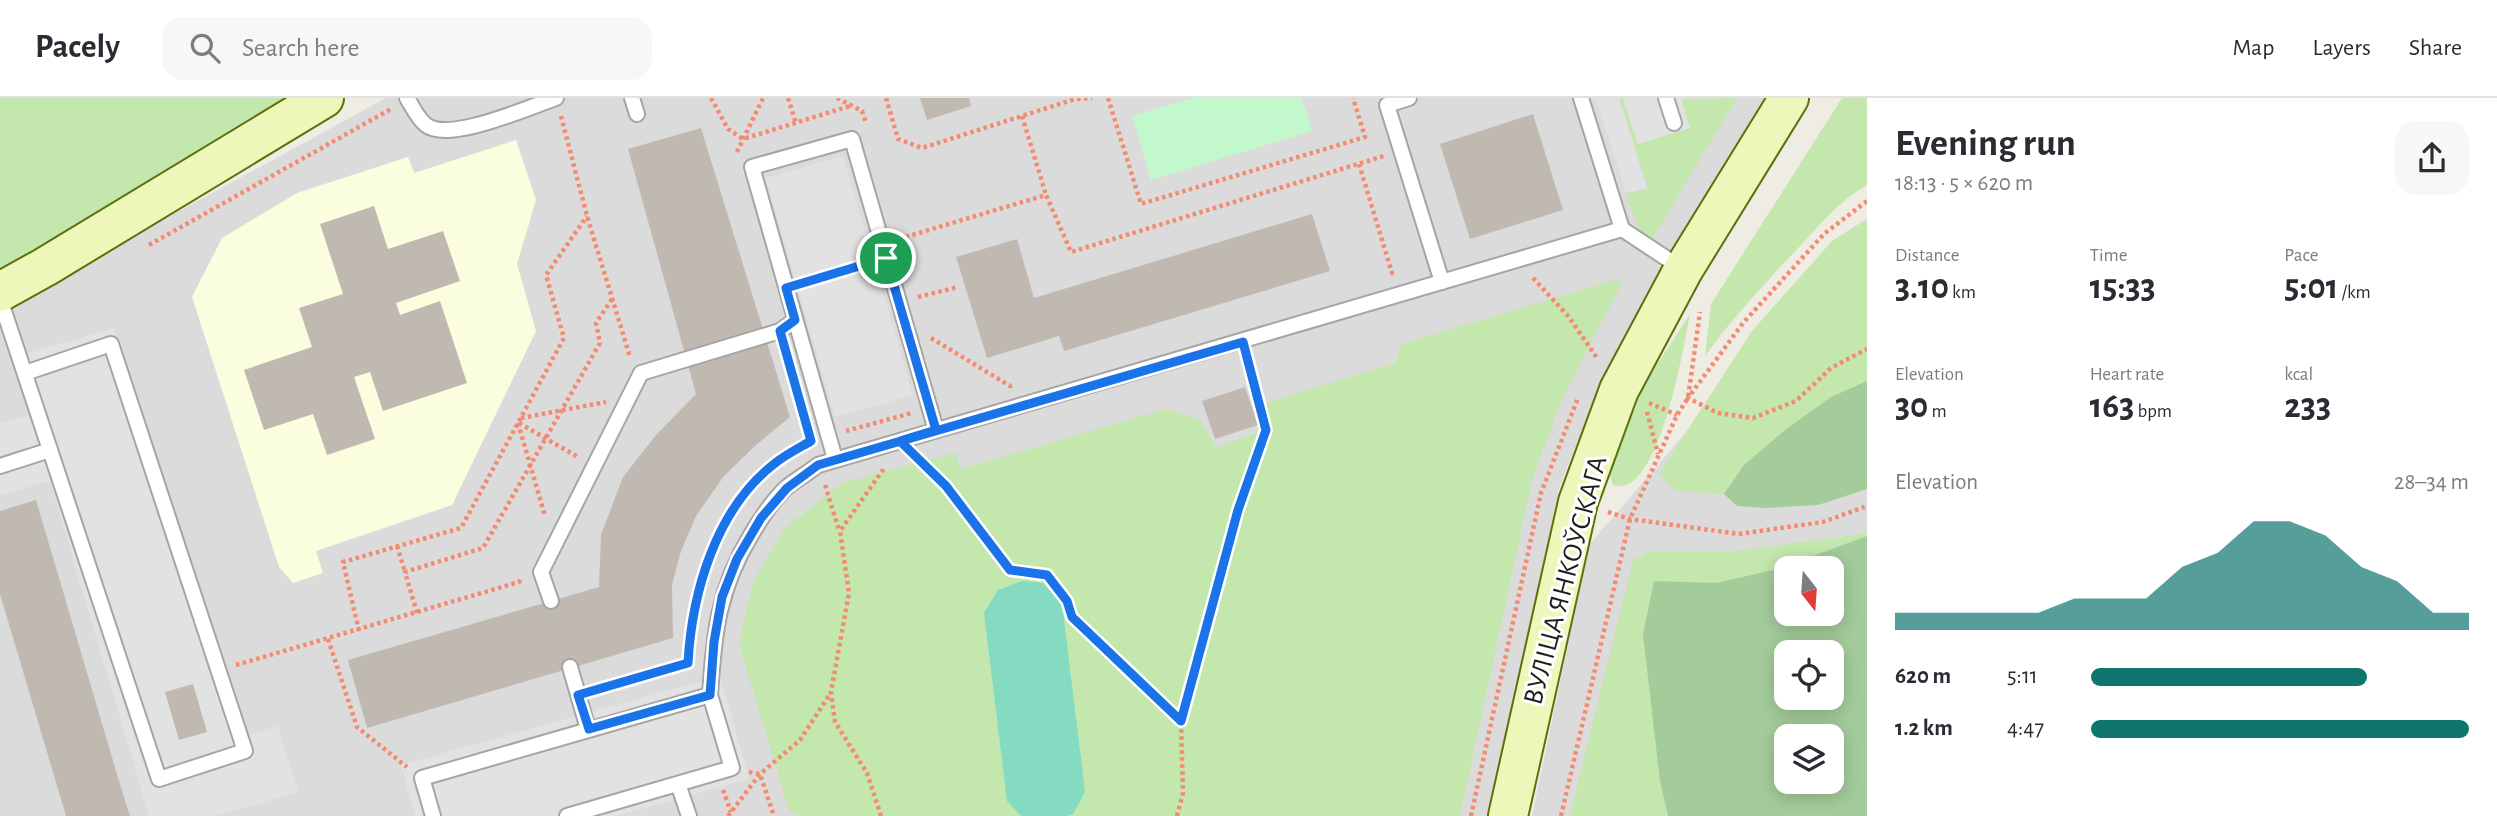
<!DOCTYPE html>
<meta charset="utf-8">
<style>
:root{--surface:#fff;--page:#f7f7f7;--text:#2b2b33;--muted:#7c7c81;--line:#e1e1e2;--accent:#0f766e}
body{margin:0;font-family:"Alegreya Sans",sans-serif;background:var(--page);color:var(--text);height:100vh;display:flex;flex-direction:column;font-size:26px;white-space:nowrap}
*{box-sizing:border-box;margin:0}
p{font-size:23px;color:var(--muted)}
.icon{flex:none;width:38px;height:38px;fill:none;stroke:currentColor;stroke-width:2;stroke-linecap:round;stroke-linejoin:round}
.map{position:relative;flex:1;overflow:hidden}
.drawer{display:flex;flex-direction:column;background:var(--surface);width:630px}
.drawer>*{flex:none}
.needle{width:46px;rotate:163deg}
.tools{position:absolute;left:1774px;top:458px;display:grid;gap:14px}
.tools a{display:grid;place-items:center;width:70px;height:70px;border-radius:14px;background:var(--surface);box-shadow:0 4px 18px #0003;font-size:35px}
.pin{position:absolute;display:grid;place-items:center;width:60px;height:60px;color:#fff;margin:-30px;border:4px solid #fff;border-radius:50%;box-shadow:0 2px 7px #0007}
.round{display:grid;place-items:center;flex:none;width:74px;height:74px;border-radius:21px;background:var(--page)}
.overview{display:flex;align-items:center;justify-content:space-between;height:119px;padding:0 28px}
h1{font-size:38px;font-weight:700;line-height:52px}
.metrics{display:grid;grid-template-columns:repeat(3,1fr);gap:10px;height:119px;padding:7px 28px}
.metrics div{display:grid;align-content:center}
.metrics b{font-size:35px;font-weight:700}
.metrics small{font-size:19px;font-weight:400}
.metrics p{font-size:19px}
.chart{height:196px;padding:14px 28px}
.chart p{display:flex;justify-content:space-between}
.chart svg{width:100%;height:126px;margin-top:7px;fill:var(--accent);opacity:.7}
ul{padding:0 28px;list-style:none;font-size:23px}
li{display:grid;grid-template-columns:112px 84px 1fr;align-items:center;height:52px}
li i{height:18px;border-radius:9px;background:var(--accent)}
header{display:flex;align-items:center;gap:42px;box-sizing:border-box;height:98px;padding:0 35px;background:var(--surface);border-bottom:2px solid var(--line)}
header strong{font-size:33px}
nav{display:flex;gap:38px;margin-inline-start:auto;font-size:24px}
.search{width:490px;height:63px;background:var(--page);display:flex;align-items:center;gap:18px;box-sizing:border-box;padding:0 24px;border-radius:21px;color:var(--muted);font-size:26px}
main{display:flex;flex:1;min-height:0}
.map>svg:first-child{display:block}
.residential{fill:#dcdbdb;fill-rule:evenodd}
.education{fill:#fafede}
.grass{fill:#c3e7ac}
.forest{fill:#a4cc9b;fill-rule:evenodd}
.park{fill:#c3f7cc}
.pitch{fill:#85dbc2}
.parking{fill:#e2e2e2}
.building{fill:#bfb9b1}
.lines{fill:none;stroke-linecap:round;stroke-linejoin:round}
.lane-casing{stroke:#a5a5a5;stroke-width:18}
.secondary-casing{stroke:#5b7109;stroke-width:42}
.path{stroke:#f48b70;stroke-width:4.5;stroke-dasharray:3.5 3.5;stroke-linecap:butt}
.lane{stroke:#fff;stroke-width:14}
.secondary{stroke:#eef7ba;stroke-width:38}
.route-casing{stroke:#fff;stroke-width:14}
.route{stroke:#1a73e8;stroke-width:9}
.labels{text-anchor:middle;stroke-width:6;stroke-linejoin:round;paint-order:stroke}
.street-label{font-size:28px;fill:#1e1e1e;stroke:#fff}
</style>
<header>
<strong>Pacely</strong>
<div class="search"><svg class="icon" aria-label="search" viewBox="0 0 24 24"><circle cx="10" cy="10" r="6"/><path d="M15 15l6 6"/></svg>Search here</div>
<nav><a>Map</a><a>Layers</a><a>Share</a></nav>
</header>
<main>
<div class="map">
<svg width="1867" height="718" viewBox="0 0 1867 718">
<rect width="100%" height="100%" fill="#efece4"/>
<!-- residential -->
<g class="residential">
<polygon points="386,0 1765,0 1677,144 1599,290 1559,390 1491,718 0,718 0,211"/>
<path d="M 1867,120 L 1867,718 L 1532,718 L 1589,447 L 1711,305 L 1763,238 L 1831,144 ZM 1787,471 L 1832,471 L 1832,516 L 1787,516 ZM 1787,555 L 1832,555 L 1832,600 L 1787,600 ZM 1787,639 L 1832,639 L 1832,684 L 1787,684 Z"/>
</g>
<!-- education -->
<polygon class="education" points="516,42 536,102 517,166 536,233 452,407 316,453 323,475 293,485 279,469 192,199 222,140 297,95 408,59 414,75"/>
<!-- grass -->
<g class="grass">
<polygon points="0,0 295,0 0,178"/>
<polygon points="1619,0 1623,0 1638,46 1690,30 1681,1 1737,0 1651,143 1640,135 1626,96 1648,90"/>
<path d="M 1842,0 L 1867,0 L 1867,87 C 1840,102 1821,126 1800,148 C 1766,184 1734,218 1705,258 L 1711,206 Z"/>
<polygon points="1867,122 1867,283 1831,299 1744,367 1724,396 1675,393 1659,376 1752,233 1832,143"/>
<polygon points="1614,182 1622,185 1561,303 1532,382 1460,718 800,718 789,712 739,546 753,484 785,430 842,385 955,355 961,371 1166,311 1199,321 1217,349 1266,332 1263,306 1395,265 1402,246"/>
<path d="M 1690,216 C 1684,246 1659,403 1613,387 L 1609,375 L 1645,285 Z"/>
<polygon points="1867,435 1867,438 1778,471 1716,485 1654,483 1660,683 1668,718 1570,718 1633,463 1649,453 1736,453"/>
</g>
<!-- forest -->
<g class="forest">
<polygon points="1867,283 1867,391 1818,407 1765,410 1737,408 1724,396 1744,367 1785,332 1831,299"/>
<path d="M 1867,438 L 1867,718 L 1668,718 L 1660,683 L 1643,536 L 1654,483 L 1716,485 L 1778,471 ZM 1787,471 L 1832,471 L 1832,516 L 1787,516 ZM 1787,555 L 1832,555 L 1832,600 L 1787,600 ZM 1787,639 L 1832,639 L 1832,684 L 1787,684 Z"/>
</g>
<!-- park -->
<polygon class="park" points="1192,0 1302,0 1312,33 1151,82 1132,18"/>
<!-- pitch -->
<polygon class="pitch" points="1022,483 1043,485 1062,505 1085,694 1073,716 1068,718 1021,718 1007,703 984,515 998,492"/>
<!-- parking -->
<g class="parking">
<polygon points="1596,0 1619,0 1647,90 1626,95"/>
<polygon points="1623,0 1685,0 1681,2 1690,30 1638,46"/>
<polygon points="843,58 913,297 835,319 766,80"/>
<polygon points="114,230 235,641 278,628 298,694 216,718 149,718 50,383 0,397 0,326 29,317 12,260"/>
<polygon points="720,578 749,681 616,718 415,718 401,667"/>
</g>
<!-- building -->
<g class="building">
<polygon points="920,0 969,0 971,8 927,22"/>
<polygon points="1533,16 1563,112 1470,141 1440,46"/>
<polygon points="701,30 790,319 756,347 724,378 696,418 681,453 672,487 673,540 367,630 348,562 599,489 601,437 623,379 656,337 696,296 628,51"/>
<polygon points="374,108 388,151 443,133 460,183 396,205 400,217 440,203 467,285 383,313 370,274 354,279 375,341 327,357 313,316 264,332 244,272 312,249 299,210 343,196 320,126"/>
<polygon points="1312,116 1330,173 1064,253 1059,238 987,260 956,159 1017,141 1034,200"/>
<polygon points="1245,289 1258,327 1215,341 1202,303"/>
<polygon points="36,402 122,693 130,718 66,718 0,496 0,413"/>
<polygon points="193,586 207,634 179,642 165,594"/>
</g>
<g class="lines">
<!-- lane casing -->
<g class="lane-casing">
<g id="lane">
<path d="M 407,0 C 412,8 418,21 426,27 C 449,45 529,9 556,0"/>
<polyline points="632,0 637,16"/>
<polyline points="1409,0 1387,7 1442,184"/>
<polyline points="1581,0 1622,131"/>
<polyline points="1666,0 1674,25"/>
<polyline points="0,201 159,681 245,653 111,246 25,275"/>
<polyline points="835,361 752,69 852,41 936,332"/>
<polyline points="0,368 50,352"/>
<polyline points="551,503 541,474 641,275 780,233 795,222"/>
<polyline points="570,569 588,631"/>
<path d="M 710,597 C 714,535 718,492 751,437 C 761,420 773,402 787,389 C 797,381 808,375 818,367 L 1622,131 L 1681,170"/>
<polyline points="678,686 689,718"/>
<polyline points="433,718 422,680 710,597 732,670 567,718"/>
</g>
</g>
<!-- secondary casing -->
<g class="secondary-casing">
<g id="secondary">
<polyline points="0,194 45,169 324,0"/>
<polyline points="1508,718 1578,404 1619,292 1683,172 1789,0"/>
</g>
</g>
<!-- path -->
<g class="path">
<polyline points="711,0 728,31 743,41 850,8"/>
<polyline points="788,0 796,25"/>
<polyline points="837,0 862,13 866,25"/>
<polyline points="886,0 898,41 922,50 1075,1 1092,0"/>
<polyline points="1108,0 1141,106 1365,39 1353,0"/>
<polyline points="561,18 587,118 630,259"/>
<polyline points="1022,18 1046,97"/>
<polyline points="737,54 763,0"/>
<polyline points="1359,66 1392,175 1388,176"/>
<polyline points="1867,103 1824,136 1743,225 1688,300 1718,315 1753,320 1796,303 1831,270 1867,251"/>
<polyline points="899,141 1046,97 1071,154 1384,58"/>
<polyline points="149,147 391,11"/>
<polyline points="1533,180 1569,219 1597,260"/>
<polyline points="803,185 869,166"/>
<polyline points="918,199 958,189"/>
<polyline points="931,240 1010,288 1014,287"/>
<polyline points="1649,305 1677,317"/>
<polyline points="1647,314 1658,356"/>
<polyline points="521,320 606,304"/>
<polyline points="518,325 545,418"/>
<polyline points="519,325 578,359"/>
<polyline points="846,333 912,315"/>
<polyline points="917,358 946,388 1011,473 1047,477 1067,503 1072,519 1181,623"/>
<polyline points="825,387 839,432"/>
<polyline points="1608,414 1630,421 1739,436 1823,424 1867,408"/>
<polyline points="397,448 405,474"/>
<polyline points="417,515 405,474 483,450 600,245 596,225 612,201"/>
<polyline points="359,533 343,464 461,430 564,240 546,177 587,118"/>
<polyline points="328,541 357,629 407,669"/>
<polyline points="236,567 519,484 521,480"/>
<path d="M 596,592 L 688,565 C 692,493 715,414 773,366 C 784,357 798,351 810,343"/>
<polyline points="749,674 760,676 774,718"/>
<polyline points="723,692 731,714"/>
<polyline points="728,718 760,676 800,642 830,596"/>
<polyline points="881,718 867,675 835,624 831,594 849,495 840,433 885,369"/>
<polyline points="1177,718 1183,695 1181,623 1238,412 1266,332 1249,262"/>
<polyline points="1471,718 1541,395 1578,300"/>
<polyline points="1561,718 1630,421 1677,317 1688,300 1700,214"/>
</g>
<!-- lane -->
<use href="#lane" class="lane"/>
<!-- secondary -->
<use href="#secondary" class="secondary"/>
</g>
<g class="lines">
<!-- route casing -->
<g class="route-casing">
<path id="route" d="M 886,160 L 786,190 L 795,222 L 780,233 L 811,343 C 799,350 785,357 774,366 C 716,411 692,494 688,565 L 578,597 L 589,631 L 710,597 L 714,544 L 722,499 L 737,461 L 761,420 L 787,390 L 818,367 L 1243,244 L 1266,332 L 1238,412 L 1181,623 L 1072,519 L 1067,503 L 1047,477 L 1010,472 L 946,388 L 900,343 L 936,332 L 886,160"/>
</g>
<!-- route -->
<use href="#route" class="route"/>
</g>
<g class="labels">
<!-- street labels -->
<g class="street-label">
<text transform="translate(1564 482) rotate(-75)" y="10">ВУЛІЦА ЯНКОЎСКАГА</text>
</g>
</g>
</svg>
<div class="tools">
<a><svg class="needle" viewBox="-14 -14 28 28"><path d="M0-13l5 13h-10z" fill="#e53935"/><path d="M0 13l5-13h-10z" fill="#7c7c81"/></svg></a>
<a><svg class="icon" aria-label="locate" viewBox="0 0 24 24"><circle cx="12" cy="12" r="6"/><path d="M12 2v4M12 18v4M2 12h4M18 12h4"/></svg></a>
<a><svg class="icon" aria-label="layers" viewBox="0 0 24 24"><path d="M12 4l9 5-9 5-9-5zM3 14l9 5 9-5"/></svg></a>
</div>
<div class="pin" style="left:886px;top:160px;background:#1e9e55"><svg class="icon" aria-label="arrive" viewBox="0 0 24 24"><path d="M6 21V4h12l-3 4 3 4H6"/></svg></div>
</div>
<section class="drawer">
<div class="overview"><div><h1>Evening run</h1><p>18:13 · 5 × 620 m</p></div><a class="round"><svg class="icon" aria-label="share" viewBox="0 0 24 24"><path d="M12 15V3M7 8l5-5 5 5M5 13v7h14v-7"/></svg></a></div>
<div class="metrics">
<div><p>Distance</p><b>3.10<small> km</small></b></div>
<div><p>Time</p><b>15:33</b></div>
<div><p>Pace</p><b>5:01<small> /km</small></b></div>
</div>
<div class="metrics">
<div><p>Elevation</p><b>30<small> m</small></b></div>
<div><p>Heart rate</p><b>163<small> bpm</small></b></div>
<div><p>kcal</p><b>233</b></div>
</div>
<div class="chart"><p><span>Elevation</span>28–34 m</p>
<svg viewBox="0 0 160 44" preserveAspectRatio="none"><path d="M0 44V38L10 38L20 38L30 38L40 38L50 33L60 33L70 33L80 22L90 17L100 6L110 6L120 11L130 22L140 27L150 38L160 38V44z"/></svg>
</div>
<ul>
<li><b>620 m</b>5:11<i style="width:73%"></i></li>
<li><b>1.2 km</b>4:47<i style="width:100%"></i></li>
</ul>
</section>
</main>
